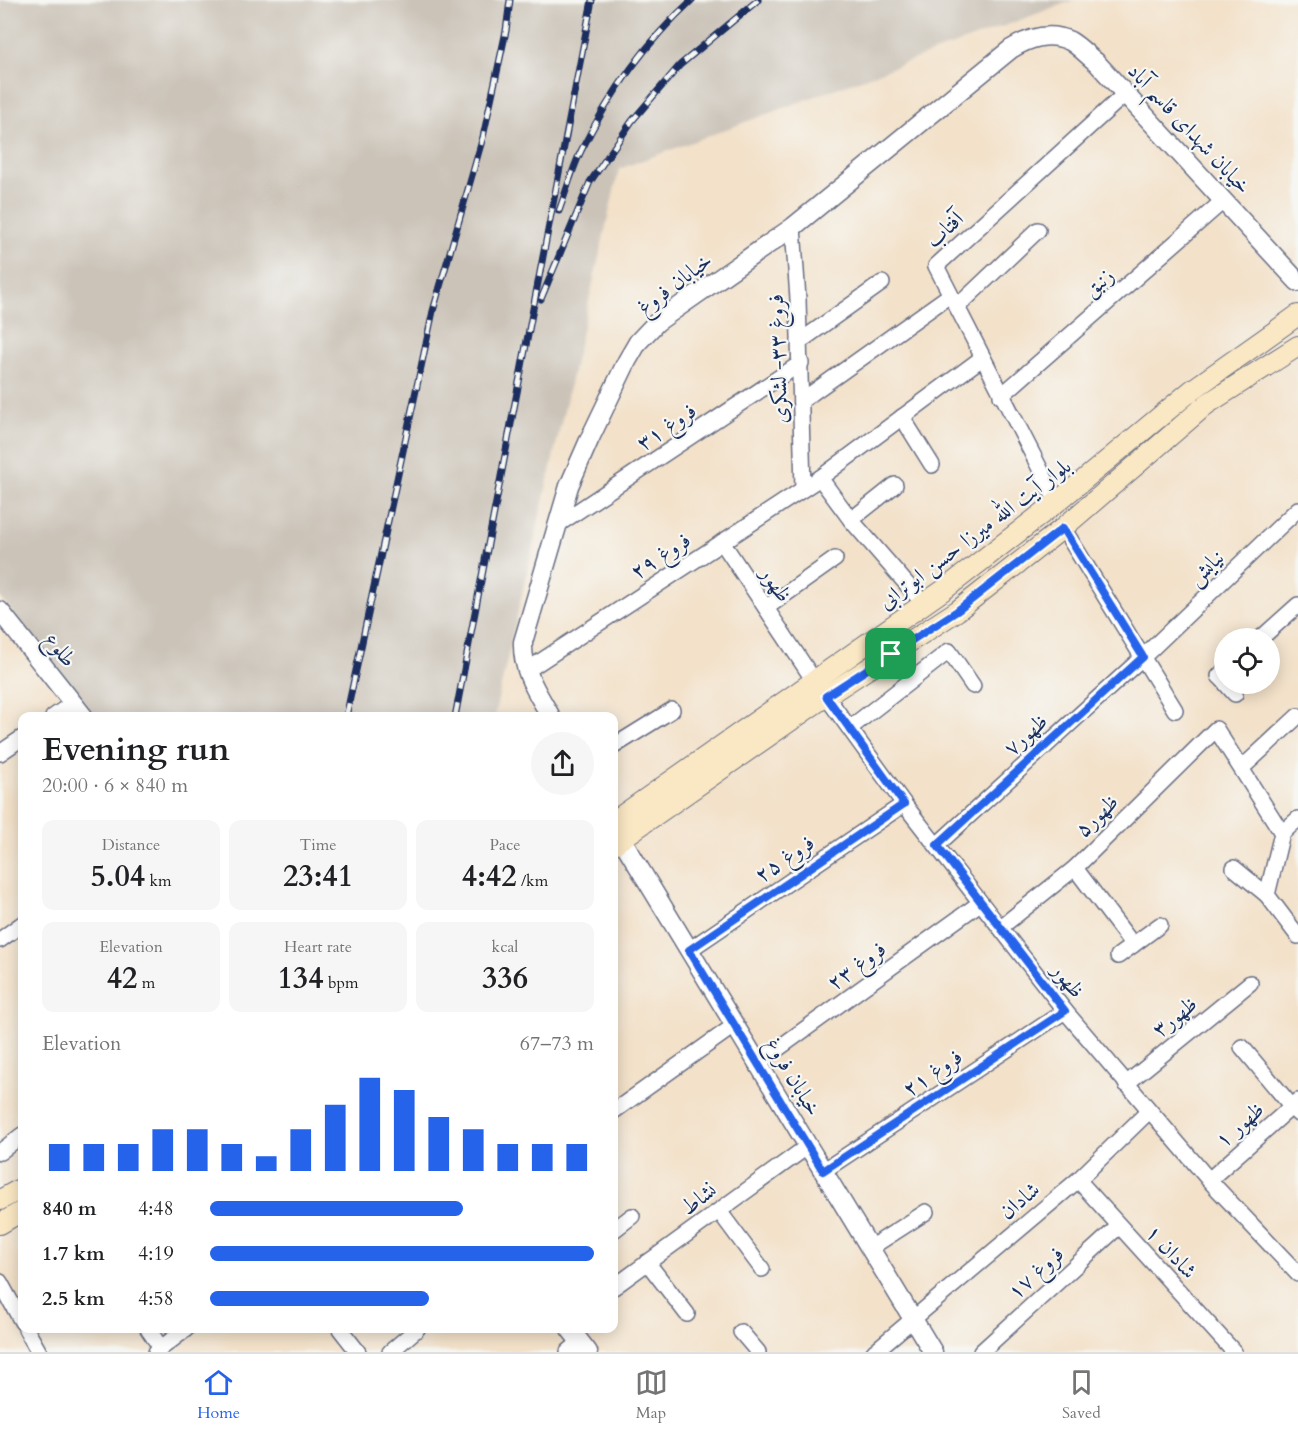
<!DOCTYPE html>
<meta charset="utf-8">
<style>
:root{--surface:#fff;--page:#f6f6f6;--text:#202124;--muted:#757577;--line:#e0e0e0;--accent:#2563eb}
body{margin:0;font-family:Cardo,Amiri,serif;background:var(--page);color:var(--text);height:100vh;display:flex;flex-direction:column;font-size:22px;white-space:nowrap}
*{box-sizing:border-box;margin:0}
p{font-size:20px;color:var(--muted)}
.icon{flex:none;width:33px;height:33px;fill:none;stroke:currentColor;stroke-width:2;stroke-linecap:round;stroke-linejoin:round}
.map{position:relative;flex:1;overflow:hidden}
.details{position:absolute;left:18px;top:712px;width:600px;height:621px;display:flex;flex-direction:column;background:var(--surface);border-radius:12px;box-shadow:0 3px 15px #0003}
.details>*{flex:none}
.controls{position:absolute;left:1214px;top:628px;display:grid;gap:12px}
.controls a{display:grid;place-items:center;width:66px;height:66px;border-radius:50%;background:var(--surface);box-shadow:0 3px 15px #0003;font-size:30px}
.pin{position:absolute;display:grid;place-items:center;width:51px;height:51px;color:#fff;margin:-26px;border-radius:12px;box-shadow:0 3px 9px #0006}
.round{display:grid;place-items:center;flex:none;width:63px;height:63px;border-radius:32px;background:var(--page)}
.summary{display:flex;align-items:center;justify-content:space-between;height:102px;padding:0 24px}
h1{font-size:33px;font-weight:600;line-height:45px}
.figures{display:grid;grid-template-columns:repeat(3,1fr);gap:9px;height:102px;padding:6px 24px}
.figures div{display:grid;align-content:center;border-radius:12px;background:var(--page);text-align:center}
.figures b{font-size:30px;font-weight:600}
.figures small{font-size:16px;font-weight:400}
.figures p{font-size:16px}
.chart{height:168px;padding:12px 24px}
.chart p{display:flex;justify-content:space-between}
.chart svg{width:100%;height:108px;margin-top:6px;stroke:var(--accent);stroke-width:6}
ul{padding:0 24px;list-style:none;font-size:20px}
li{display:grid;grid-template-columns:96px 72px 1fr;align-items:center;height:45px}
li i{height:15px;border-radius:8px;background:var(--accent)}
.dock{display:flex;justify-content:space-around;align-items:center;height:84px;border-top:2px solid var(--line);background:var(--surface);font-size:16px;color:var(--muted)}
.dock a{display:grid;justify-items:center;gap:3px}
.dock .active{color:var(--accent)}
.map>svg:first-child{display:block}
.industrial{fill:#cbc3b8}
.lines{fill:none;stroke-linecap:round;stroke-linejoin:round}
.minor-casing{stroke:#676d83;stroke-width:18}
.tertiary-casing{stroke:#676d83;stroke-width:21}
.secondary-casing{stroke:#676d83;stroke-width:22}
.path{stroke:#676d83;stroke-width:3;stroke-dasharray:4.5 4.5;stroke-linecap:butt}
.minor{stroke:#fff;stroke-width:15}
.tertiary{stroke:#fff;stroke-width:18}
.secondary{stroke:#fae7c3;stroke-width:20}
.rail-casing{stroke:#1b2f5e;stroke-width:7}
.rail{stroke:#f6f6f2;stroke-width:4.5;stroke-dasharray:14;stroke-linecap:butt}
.route-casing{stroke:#fff;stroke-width:12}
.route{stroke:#2563eb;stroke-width:8}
.labels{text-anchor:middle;stroke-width:4.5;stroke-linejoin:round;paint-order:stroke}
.street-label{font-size:22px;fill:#1b2f5e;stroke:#f6f6f2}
</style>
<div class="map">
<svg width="1298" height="1352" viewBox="0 0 1298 1352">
<rect width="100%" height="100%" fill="#f6f6f2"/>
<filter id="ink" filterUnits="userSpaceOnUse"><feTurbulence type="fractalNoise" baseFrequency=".0167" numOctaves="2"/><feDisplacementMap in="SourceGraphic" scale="12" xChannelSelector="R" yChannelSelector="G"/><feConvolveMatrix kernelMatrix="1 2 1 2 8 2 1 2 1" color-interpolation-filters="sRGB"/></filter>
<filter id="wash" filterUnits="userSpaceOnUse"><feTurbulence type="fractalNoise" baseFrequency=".008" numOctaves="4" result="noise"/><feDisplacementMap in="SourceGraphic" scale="24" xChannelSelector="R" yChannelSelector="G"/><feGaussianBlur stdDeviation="1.35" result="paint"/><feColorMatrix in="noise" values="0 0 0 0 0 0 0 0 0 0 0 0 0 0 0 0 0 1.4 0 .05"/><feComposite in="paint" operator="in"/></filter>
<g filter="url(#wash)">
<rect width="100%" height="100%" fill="#f3e1c9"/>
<!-- industrial -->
<polygon class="industrial" points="0,0 1074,0 619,169 494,717 96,717 0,597"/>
</g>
<g filter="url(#ink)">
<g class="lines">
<!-- minor casing -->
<g class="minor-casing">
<g id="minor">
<polyline points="793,227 798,299 803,489"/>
<polyline points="957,307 1038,230"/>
<polyline points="799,342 882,283"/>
<polyline points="1001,396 1223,201"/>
<polyline points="801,401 950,295"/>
<polyline points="902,417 932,465"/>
<polyline points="820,478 851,520 924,604"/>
<polyline points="1057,502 936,266 1125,94"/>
<polyline points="851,520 895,485"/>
<polyline points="557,525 801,363"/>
<polyline points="1063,528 1175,710"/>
<polyline points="722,542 815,682"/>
<polyline points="766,608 835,559"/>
<polyline points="1260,639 1298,605"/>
<polyline points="526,671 820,478 982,358"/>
<polyline points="1224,671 1219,676 1224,681"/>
<polyline points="1226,684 1235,694"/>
<polyline points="826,696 904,804 1065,1011 1209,1180 1298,1274"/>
<polyline points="53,717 73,703"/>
<polyline points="850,728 949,651 973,686"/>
<polyline points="614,746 672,710"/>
<polyline points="0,753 22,738"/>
<polyline points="1242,768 1298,716"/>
<polyline points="1282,833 1298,819"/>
<polyline points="937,845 1143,657 1298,509"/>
<polyline points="1075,868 1133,945"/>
<polyline points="1234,868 1267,895"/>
<polyline points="1001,927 1075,868 1216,729 1282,833 1267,895 1298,936"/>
<polyline points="0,940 22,924"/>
<polyline points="689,950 904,804"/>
<polyline points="1118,956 1160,925"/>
<polyline points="1242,1047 1298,1114"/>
<polyline points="758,1063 980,903"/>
<polyline points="1126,1084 1250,983"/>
<polyline points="614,1111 735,1025"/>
<polyline points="0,1152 22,1135"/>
<polyline points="823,1171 1065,1011"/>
<polyline points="1078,1180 1234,1352"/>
<polyline points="1209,1180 1298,1101"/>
<polyline points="719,1211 762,1269"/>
<polyline points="614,1230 632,1216"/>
<polyline points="870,1248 926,1212"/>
<polyline points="647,1262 687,1314"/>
<polyline points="0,1282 22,1322"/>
<polyline points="614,1287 808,1146"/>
<polyline points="26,1329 39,1352"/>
<polyline points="148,1329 161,1348"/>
<polyline points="340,1329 358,1352"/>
<polyline points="741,1332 758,1352"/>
<polyline points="156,1352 186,1329"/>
<polyline points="390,1352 417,1329"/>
<polyline points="568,1352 580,1342"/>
<polyline points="874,1352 1078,1180 1149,1111"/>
<polyline points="981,1352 1119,1226"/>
</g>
</g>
<!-- tertiary casing -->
<g class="tertiary-casing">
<g id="tertiary">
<polyline points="0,611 84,717"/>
<path d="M 551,717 C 537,692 522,672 523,642 L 569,486 L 590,438 L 627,361 L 638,342 L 657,322 L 793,227 L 1011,49 C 1029,38 1049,31 1070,41 C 1079,46 1088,56 1096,62 L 1298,282"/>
<polyline points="615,828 933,1352"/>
<polyline points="570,1329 588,1352"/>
</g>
</g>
<!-- secondary casing -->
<g class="secondary-casing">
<g id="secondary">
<polyline points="614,821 945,589 1057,502 1192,390 1298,315"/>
<polyline points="614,844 826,696 957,611 1063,528 1207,404 1298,346"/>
<polyline points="0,1200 22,1188"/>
<polyline points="0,1224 22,1211"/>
</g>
</g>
<!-- path -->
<polyline class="path" points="614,869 621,864"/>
<!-- minor -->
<use href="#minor" class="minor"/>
<!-- tertiary -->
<use href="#tertiary" class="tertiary"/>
<!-- secondary -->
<use href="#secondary" class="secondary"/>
<!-- rail casing -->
<g class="rail-casing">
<g id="rail">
<path d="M 559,211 C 566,192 572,170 581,151 C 609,95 646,42 692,0"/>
<polyline points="541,299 590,182 632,121 680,65 758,0"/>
<polyline points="346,717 433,311 483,137 506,31 510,0"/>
<polyline points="455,717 592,0"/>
</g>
</g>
<!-- rail -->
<use href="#rail" class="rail"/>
</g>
</g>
<g class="lines" filter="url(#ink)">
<!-- route casing -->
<g class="route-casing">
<polygon id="route" points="1063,528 1143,657 937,845 1065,1011 823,1171 689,950 904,804 826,696 957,611"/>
</g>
<!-- route -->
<use href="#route" class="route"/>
</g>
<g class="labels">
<!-- street labels -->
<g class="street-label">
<text transform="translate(1190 128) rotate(47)" y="8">خیابان شهدای قاسم آباد</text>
<text transform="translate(944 229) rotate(-43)" y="8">آفتاب</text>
<text transform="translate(1098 282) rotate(-41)" y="8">زنبق</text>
<text transform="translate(674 283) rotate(-37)" y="8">خیابان فروغ</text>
<text transform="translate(777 359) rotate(-92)" y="8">فروغ ۳۳- لشکری</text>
<text transform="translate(666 426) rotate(-34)" y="8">فروغ ۳۱</text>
<text transform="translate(974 533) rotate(-37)" y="8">بلوار آیت الله میرزا حسن ابوترابی</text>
<text transform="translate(660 555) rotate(-33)" y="8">فروغ ۲۹</text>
<text transform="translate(1205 567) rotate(-44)" y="8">نيايش</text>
<text transform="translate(777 584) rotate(57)" y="8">ظهور</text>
<text transform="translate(61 649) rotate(52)" y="8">طلوع</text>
<text transform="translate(1025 734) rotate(-42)" y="8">ظهور۷</text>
<text transform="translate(1096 815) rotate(-44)" y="8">ظهور۵</text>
<text transform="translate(784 858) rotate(-34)" y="8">فروغ ۲۵</text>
<text transform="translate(856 965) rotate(-36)" y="8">فروغ ۲۳</text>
<text transform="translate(1069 980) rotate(52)" y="8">ظهور</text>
<text transform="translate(1174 1016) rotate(-39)" y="8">ظهور۳</text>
<text transform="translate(932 1072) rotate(-34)" y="8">فروغ ۲۱</text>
<text transform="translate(794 1076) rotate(59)" y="8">خیابان فروغ</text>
<text transform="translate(1239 1124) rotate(-41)" y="8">ظهور ۱</text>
<text transform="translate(698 1198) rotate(-36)" y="8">نشاط</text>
<text transform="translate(1019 1200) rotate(-40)" y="8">شادان</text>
<text transform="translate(1172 1251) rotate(48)" y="8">شادان ۱</text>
<text transform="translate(1035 1272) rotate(-42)" y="8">فروغ ۱۷</text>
</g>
</g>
</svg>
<div class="controls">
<a><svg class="icon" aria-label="locate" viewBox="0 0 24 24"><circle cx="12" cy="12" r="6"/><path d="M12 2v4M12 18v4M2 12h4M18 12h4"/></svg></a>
</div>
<div class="pin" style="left:891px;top:654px;background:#1e9e55"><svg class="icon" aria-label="arrive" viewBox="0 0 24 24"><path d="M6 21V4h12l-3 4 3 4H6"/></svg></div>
<section class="details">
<div class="summary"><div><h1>Evening run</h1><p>20:00 · 6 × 840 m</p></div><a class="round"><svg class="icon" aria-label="share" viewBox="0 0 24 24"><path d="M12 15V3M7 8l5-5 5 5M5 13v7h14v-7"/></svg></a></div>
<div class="figures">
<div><p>Distance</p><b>5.04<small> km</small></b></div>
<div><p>Time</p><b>23:41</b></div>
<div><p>Pace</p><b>4:42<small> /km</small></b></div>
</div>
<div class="figures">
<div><p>Elevation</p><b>42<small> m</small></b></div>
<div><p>Heart rate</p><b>134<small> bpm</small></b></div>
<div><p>kcal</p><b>336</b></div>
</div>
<div class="chart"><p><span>Elevation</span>67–73 m</p>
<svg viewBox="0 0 160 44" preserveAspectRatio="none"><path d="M5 44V33M15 44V33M25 44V33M35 44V27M45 44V27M55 44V33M65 44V38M75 44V27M85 44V17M95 44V6M105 44V11M115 44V22M125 44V27M135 44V33M145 44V33M155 44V33"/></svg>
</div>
<ul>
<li><b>840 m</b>4:48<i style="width:66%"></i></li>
<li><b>1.7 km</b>4:19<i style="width:100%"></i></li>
<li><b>2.5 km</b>4:58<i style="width:57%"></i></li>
</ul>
</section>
</div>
<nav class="dock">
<a class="active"><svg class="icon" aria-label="home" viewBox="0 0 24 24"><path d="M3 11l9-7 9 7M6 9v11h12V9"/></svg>Home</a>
<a><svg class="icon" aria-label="map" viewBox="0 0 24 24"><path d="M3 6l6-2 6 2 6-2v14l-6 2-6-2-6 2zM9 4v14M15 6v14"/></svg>Map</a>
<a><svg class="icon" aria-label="saved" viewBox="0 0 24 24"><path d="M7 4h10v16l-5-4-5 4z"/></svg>Saved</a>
</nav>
